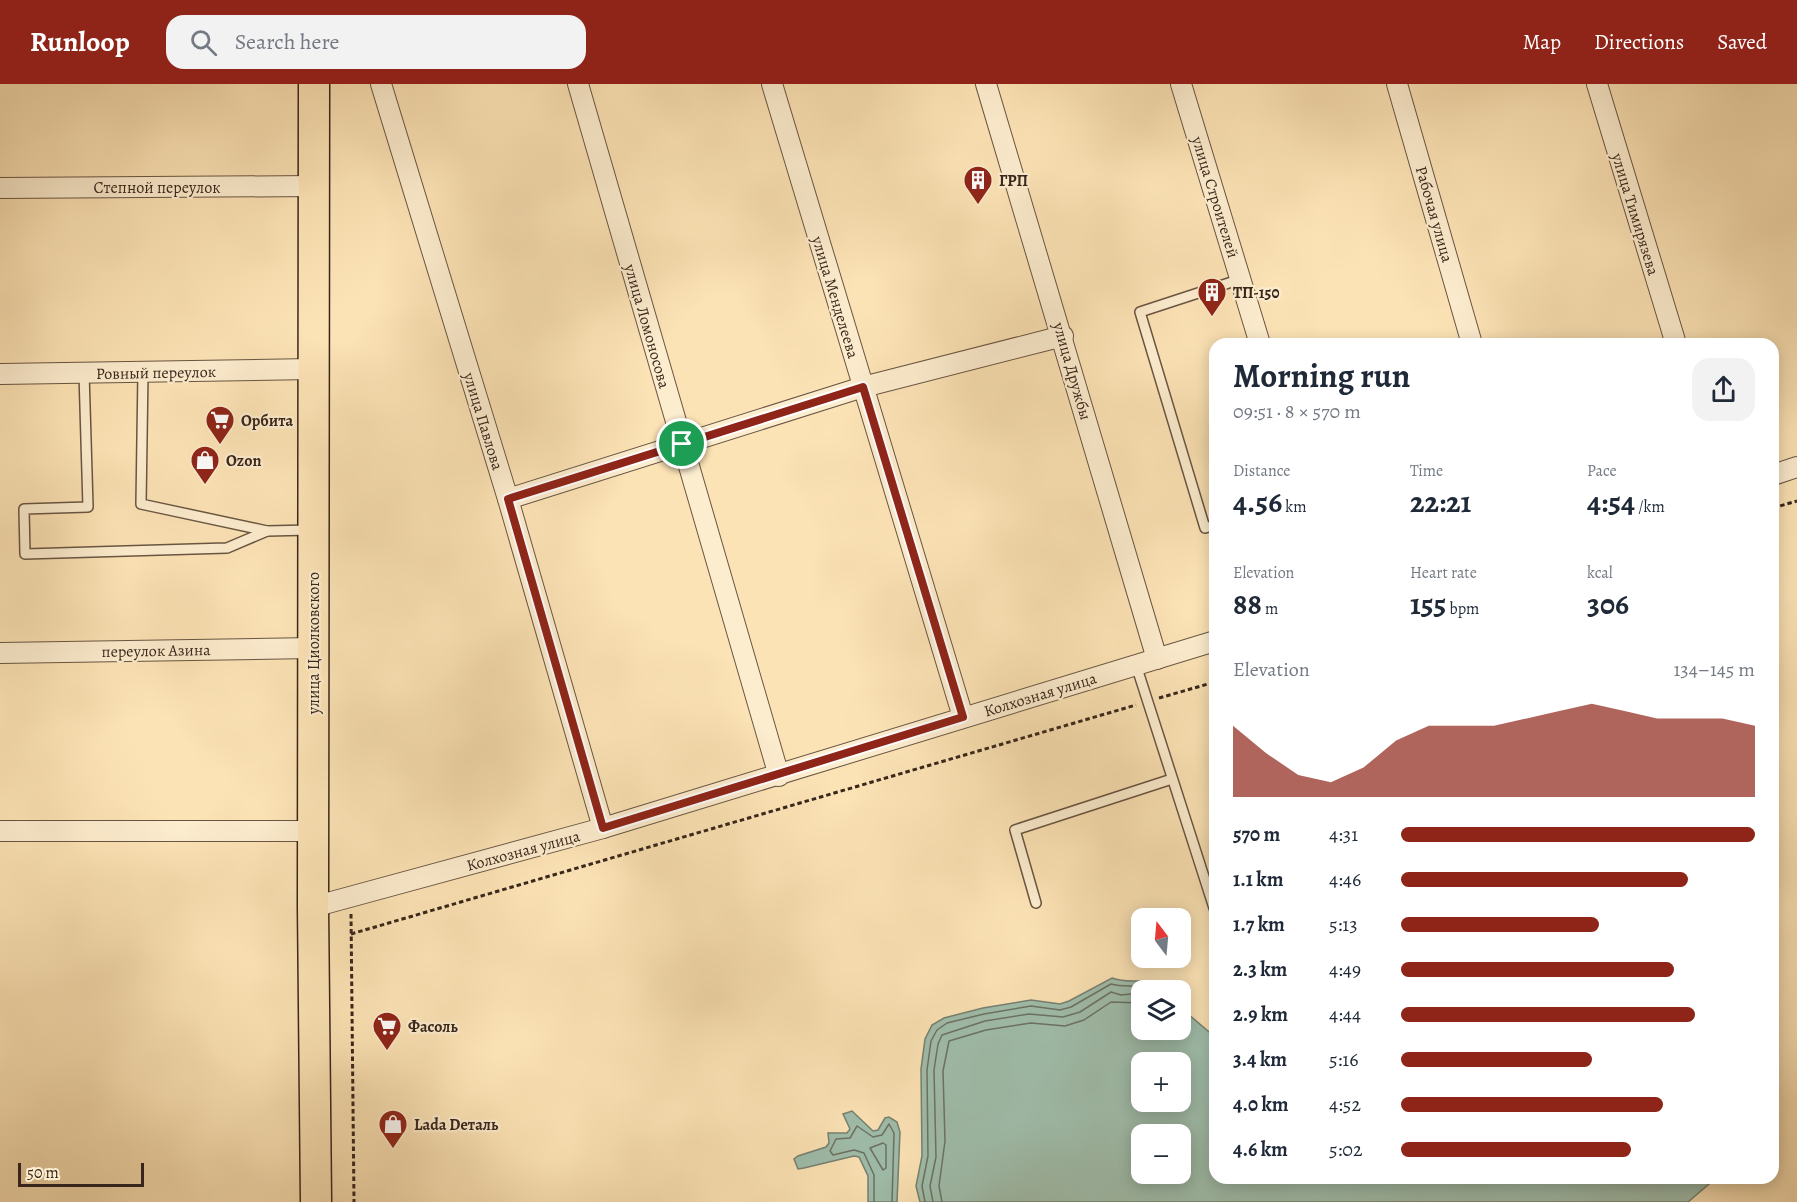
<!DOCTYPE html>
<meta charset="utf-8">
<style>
:root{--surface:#fff;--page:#f2f2f3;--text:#1f2937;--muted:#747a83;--accent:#8f2418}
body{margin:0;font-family:Alegreya,serif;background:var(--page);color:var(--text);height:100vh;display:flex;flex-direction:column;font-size:22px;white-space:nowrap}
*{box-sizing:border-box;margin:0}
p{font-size:20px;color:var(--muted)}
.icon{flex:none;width:33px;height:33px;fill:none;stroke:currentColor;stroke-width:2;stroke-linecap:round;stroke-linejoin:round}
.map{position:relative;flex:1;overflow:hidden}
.drawer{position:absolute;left:1209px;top:254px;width:570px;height:846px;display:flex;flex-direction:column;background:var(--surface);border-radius:18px;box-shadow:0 3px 15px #0003}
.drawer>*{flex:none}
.needle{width:39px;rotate:344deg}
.controls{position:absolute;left:1131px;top:824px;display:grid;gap:12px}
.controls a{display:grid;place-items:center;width:60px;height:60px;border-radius:12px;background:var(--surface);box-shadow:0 3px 15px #0003;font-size:30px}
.scale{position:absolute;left:18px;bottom:15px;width:126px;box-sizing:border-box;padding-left:6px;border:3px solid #38261c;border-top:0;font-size:16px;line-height:21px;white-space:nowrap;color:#38261c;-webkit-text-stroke:4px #fdedcf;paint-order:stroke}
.pin{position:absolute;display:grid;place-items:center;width:51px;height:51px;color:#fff;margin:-26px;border:3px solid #fff;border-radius:50%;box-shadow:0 2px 6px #0007}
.round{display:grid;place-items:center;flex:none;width:63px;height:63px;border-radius:18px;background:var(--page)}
.summary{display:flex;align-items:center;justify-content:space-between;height:102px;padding:0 24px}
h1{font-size:33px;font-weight:600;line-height:45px}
.metrics{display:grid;grid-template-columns:repeat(3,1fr);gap:9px;height:102px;padding:6px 24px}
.metrics div{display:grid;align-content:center}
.metrics b{font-size:30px;font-weight:600}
.metrics small{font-size:16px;font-weight:400}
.metrics p{font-size:16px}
.chart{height:168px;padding:12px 24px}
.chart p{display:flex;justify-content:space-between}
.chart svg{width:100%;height:108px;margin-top:6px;fill:var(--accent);opacity:.7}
ul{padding:0 24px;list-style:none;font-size:20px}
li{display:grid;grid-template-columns:96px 72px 1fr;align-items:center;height:45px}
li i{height:15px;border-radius:8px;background:var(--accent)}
header{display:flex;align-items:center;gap:36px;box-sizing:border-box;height:84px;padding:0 30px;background:var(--accent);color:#fff}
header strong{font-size:28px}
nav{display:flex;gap:33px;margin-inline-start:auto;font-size:21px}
.search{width:420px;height:54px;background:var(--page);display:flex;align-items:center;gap:15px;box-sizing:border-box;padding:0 21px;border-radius:18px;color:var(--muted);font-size:22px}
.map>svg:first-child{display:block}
.water{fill:#9fbeac;stroke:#768172;stroke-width:1.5;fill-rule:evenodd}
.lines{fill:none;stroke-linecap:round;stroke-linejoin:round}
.shore{stroke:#6c7264;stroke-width:1.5}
.lane-casing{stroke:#695542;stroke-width:12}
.street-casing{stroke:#695542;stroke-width:22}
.primary-casing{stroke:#38261c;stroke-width:33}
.path{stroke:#38261c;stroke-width:3;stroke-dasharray:4.5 3;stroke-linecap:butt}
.lane{stroke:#fdedcf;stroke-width:9}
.street{stroke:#fdedcf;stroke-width:20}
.primary{stroke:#fce3b5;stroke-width:30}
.route-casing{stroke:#fff;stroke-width:12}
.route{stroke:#8f2418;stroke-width:8}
.labels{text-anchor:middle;stroke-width:4.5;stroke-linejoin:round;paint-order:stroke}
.poi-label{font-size:16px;font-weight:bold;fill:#38261c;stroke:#fdedcf;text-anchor:start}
.street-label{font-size:16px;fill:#38261c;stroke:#fdedcf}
</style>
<header>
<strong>Runloop</strong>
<div class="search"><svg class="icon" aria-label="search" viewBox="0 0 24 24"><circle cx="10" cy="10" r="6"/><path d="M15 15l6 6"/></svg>Search here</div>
<nav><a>Map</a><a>Directions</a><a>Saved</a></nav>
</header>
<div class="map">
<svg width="1797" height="1118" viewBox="0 0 1797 1118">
<rect width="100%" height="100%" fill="#fce3b5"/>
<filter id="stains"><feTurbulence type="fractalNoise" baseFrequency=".00333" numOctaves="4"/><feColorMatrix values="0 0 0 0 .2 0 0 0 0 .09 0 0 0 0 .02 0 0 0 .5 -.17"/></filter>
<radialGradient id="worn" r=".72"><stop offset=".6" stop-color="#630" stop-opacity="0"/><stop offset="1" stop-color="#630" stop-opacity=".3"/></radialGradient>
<!-- water -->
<g class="water">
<path d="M 1112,894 C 1132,902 1152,890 1169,906 L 1142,906 L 1142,945 L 1180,945 L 1181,924 L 1215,953 L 1215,1094 L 1716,1094 L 1688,1118 L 920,1118 L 916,1102 L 922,1072 L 921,985 L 925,955 L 932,941 L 944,934 L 983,924 L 1031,916 L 1060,920 L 1069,917 ZM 1142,978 L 1180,978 L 1180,1017 L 1142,1017 ZM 1142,1050 L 1180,1050 L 1180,1089 L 1142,1089 Z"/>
<polygon points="852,1027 873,1047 878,1046 885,1034 889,1033 897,1038 900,1048 897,1118 868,1118 868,1092 859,1073 854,1072 804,1084 798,1085 794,1075 798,1072 826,1063 829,1059 828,1049 847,1049 850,1045 843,1030"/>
</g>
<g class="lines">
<!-- shore -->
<g class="shore">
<polygon points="883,1059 886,1061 886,1084 883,1086 870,1064"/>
<polyline points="874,1118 874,1091 864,1069 854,1066 833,1071 830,1067 836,1055 850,1054 857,1042 873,1053 882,1051 889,1040 894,1049 892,1118"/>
<path d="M 925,1118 L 922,1102 L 928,1072 L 927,986 L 931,957 L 937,946 L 947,939 L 984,930 L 1031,922 L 1060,926 L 1071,923 L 1111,900 C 1127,905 1145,898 1160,906"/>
<polyline points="933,1118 930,1102 936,1073 934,986 938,960 942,951 985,937 1029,930 1063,933 1080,928 1111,908 1121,911 1142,909"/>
<polyline points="942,1118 939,1102 945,1057 943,987 949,957 986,946 1031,939 1065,942 1084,936 1111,918 1142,919"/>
</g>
<!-- lane casing -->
<g class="lane-casing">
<g id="lane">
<polyline points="143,288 141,420 267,447 310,446"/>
<polyline points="84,289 88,423 24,425 25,470 227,464 267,447"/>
<polyline points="1215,441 1205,444 1140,228 1241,195"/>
<polyline points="1136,581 1215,827"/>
<polyline points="1036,819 1015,746 1172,695"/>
</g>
</g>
<!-- street casing -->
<g class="street-casing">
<g id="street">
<polyline points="381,0 508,415 603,744"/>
<polyline points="578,0 779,692"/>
<polyline points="772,0 963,633"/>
<polyline points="986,0 1157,575"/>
<polyline points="1181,0 1260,260"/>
<polyline points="1397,0 1472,260"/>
<polyline points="1597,0 1676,260"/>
<polyline points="0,104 314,102"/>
<polyline points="0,290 312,285"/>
<polyline points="1773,391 1797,383"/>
<polyline points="508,415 863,303 1063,252"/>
<polyline points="0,569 313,564"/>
<polyline points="0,747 313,747"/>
<polyline points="313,823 603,744 1215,557"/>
</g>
</g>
<!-- primary casing -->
<g class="primary-casing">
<polyline id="primary" points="314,0 313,823 316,1118"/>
</g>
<!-- path -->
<g class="path">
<polyline points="1773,424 1797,417"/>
<polyline points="1159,614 1215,598"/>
<polyline points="351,830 354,1118"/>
<polyline points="351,850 1136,621"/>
</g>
<!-- lane -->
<use href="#lane" class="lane"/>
<!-- street -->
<use href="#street" class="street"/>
<!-- primary -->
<use href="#primary" class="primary"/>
</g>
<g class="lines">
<!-- route casing -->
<g class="route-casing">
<polygon id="route" points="863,303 963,633 603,744 508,415"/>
</g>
<!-- route -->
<use href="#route" class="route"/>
</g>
<!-- icons -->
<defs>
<g id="building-pin" transform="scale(1.5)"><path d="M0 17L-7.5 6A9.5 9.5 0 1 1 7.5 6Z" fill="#8f2418" stroke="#fdedcf"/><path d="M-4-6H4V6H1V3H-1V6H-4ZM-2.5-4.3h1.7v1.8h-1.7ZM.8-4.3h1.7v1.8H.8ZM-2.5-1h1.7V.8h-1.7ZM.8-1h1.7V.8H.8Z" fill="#fff"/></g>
<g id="supermarket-pin" transform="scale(1.5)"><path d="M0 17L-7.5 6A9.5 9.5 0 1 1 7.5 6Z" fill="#8f2418" stroke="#fdedcf"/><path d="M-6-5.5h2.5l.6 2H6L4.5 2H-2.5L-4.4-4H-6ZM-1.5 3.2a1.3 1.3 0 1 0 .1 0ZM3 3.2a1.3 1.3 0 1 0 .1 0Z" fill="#fff"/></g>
<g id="shop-pin" transform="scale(1.5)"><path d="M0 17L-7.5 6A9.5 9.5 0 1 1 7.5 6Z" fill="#8f2418" stroke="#fdedcf"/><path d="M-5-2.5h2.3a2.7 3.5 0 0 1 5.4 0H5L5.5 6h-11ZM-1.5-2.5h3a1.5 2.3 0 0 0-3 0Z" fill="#fff"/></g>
</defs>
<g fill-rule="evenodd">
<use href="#building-pin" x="978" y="96"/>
<use href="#building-pin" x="1212" y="208"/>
<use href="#supermarket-pin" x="220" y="336"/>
<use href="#shop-pin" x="205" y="376"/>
<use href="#supermarket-pin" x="387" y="942"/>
<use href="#shop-pin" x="393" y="1040"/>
</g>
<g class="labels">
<!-- poi labels -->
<g class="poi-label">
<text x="999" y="102">ГРП</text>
<text x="1233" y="214">ТП-150</text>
<text x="241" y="342">Орбита</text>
<text x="226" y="382">Ozon</text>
<text x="408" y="948">Фасоль</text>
<text x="414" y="1046">Lada Dеталь</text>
</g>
<!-- street labels -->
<g class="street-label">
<text x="157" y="109">Степной переулок</text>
<text transform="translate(1216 113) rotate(73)" y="6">улица Строителей</text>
<text transform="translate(1435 130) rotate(74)" y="6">Рабочая улица</text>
<text transform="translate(1636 130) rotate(73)" y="6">улица Тимирязева</text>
<text transform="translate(836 213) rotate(73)" y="6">улица Менделеева</text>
<text transform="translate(648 242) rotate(74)" y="6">улица Ломоносова</text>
<text transform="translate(1073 287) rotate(74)" y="6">улица Дружбы</text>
<text transform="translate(156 288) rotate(-1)" y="6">Ровный переулок</text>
<text transform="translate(484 337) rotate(73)" y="6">улица Павлова</text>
<text transform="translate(313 559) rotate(-90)" y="6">улица Циолковского</text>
<text transform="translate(156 566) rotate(-1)" y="6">переулок Азина</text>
<text transform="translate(1040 610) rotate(-17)" y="6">Колхозная улица</text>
<text transform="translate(523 766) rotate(-15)" y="6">Колхозная улица</text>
</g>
</g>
<rect width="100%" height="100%" filter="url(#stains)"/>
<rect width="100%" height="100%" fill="url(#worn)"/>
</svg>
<div class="controls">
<a><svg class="needle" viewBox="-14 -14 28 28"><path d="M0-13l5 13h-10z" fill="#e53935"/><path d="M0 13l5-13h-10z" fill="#747a83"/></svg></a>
<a><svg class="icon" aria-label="layers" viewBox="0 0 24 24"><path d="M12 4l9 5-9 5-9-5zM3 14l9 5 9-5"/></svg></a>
<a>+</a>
<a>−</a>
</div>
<div class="scale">50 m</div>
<div class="pin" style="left:682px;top:360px;background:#1e9e55"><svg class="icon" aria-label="arrive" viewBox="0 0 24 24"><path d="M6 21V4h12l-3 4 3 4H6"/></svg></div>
<section class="drawer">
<div class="summary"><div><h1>Morning run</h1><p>09:51 · 8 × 570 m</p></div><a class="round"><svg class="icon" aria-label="share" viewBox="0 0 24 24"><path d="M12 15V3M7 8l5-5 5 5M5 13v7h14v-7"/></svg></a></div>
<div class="metrics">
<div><p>Distance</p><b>4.56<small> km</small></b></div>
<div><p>Time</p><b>22:21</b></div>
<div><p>Pace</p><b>4:54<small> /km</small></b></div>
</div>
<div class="metrics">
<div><p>Elevation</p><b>88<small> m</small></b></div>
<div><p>Heart rate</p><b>155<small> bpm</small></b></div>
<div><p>kcal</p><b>306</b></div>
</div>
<div class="chart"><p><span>Elevation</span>134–145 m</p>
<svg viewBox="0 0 160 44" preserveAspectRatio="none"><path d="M0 44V15L10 26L20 35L30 38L40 32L50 21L60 15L70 15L80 15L90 12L100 9L110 6L120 9L130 12L140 12L150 12L160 15V44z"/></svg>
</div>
<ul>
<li><b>570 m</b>4:31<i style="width:100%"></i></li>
<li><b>1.1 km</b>4:46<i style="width:81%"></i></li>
<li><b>1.7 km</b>5:13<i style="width:56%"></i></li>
<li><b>2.3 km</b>4:49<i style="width:77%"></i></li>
<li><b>2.9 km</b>4:44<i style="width:83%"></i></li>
<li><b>3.4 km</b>5:16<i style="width:54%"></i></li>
<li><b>4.0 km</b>4:52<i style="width:74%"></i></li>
<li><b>4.6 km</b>5:02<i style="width:65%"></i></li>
</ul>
</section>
</div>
